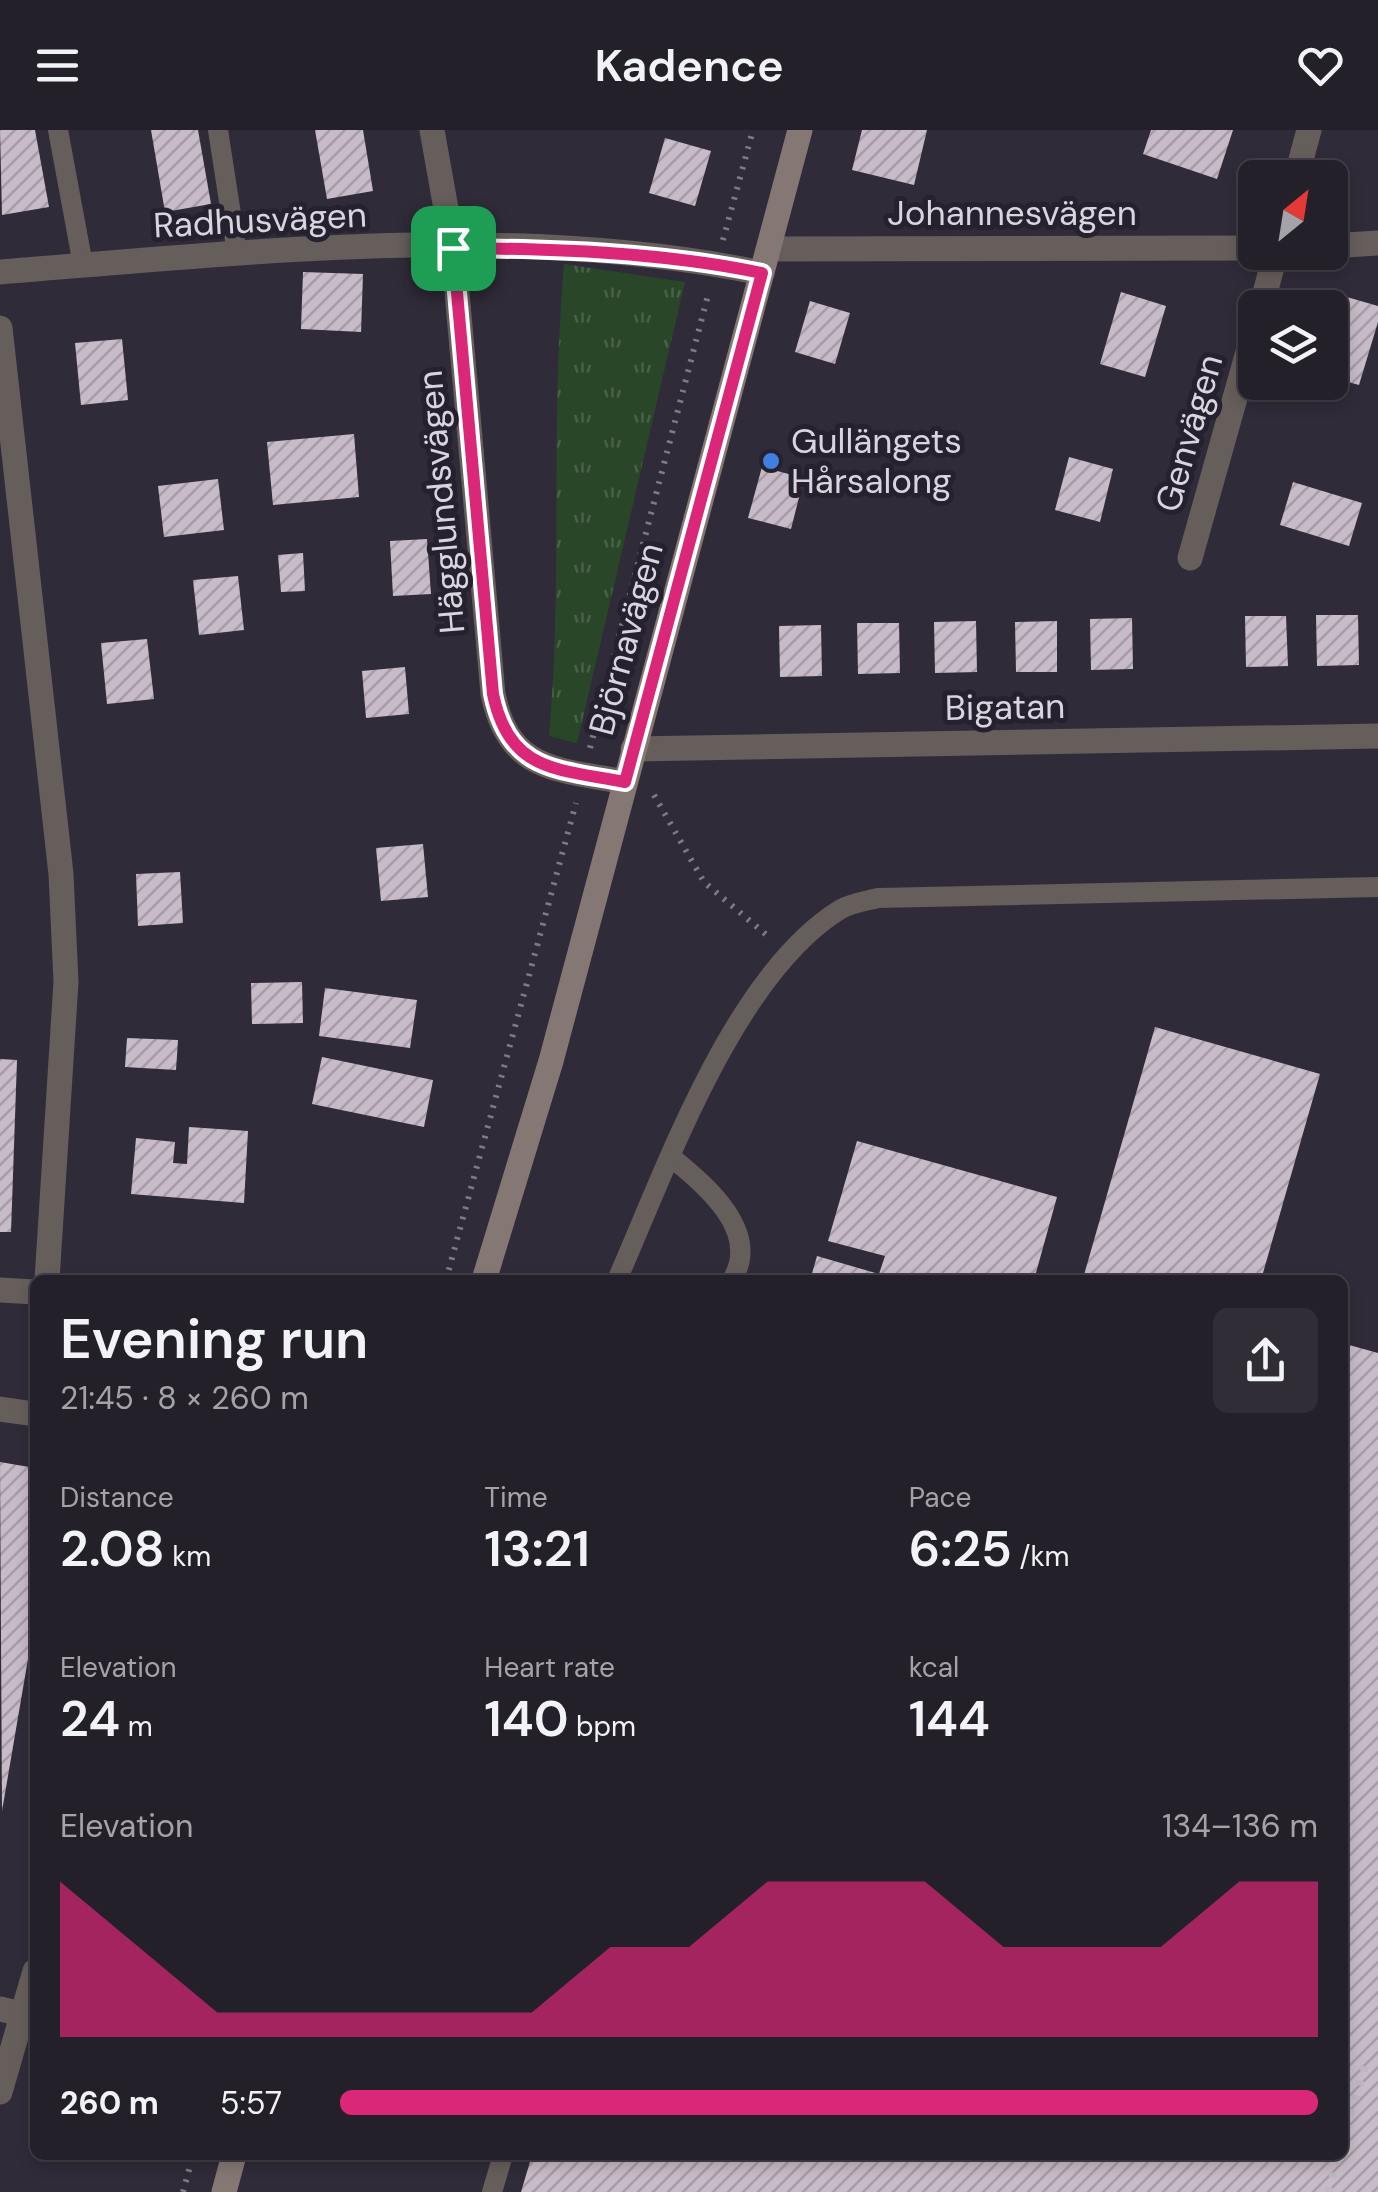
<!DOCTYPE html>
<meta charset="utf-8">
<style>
:root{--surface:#24202a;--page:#302d36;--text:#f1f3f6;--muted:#a3a3a8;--line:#413e47;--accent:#db2777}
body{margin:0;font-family:"DM Sans",sans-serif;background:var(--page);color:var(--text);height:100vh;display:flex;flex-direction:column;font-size:38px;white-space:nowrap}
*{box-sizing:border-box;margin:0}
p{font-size:32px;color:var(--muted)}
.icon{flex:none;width:55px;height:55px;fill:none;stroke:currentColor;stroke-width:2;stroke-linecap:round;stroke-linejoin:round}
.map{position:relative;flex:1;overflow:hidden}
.panel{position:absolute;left:30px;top:1145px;width:1318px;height:885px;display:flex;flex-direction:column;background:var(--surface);border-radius:15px;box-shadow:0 5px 15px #0003,0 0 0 2px var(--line)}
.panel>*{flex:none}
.needle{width:65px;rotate:30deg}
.fabs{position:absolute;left:1238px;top:30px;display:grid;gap:20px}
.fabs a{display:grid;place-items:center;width:110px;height:110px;border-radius:15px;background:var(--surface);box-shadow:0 5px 15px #0003,0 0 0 2px var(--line);font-size:50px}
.pin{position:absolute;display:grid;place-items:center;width:85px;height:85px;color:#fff;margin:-42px;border-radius:20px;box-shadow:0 5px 15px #0006}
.round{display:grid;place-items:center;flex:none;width:105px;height:105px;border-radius:15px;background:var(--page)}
.summary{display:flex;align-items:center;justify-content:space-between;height:170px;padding:0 30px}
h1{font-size:55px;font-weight:600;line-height:75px}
.metrics{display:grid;grid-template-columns:repeat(3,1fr);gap:15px;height:170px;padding:10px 30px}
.metrics div{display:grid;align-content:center}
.metrics b{font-size:50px;font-weight:600}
.metrics small{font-size:28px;font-weight:400}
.metrics p{font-size:28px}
.chart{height:280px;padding:20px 30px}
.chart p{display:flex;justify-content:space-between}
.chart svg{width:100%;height:180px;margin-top:10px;fill:var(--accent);opacity:.7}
ul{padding:0 30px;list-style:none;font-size:32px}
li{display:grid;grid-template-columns:160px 120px 1fr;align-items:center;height:75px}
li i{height:25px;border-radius:12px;background:var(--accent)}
header{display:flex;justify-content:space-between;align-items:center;height:130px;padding:0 30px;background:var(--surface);font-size:45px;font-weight:600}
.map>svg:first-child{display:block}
.grass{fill:url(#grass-tufts)}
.building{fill:url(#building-hatch)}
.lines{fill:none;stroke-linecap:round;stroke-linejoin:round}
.path{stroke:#7f7b86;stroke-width:6;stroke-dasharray:2.5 8;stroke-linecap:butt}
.service{stroke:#665e5b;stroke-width:20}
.minor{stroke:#665e5b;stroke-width:25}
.secondary{stroke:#857874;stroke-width:25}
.rail{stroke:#bbb8c2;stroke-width:8;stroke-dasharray:5 10;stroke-linecap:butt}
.route-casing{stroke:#fff;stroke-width:20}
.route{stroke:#db2777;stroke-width:12}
.shop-dot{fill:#3f7fe0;stroke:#26212e;stroke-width:4}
.labels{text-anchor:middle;stroke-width:10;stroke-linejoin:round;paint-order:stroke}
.street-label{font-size:35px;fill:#d8d5de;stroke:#26212e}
.poi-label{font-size:35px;fill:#d8d5de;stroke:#26212e;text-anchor:start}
</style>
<header><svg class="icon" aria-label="menu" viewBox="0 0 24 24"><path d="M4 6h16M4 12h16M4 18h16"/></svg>Kadence<svg class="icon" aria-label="heart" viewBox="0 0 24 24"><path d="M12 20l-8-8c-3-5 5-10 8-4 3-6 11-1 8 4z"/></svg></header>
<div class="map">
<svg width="1378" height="2062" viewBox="0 0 1378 2062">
<defs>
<pattern id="grass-tufts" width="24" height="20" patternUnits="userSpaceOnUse" patternTransform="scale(2.5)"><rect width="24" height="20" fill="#294629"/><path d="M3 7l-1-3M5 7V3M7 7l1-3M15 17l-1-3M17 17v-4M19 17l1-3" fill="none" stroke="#476048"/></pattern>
<pattern id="building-hatch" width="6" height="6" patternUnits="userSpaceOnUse" patternTransform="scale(2.5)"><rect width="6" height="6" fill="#c8bbc8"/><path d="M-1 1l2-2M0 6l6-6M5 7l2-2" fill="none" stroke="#a69ca7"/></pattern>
</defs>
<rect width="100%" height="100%" fill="#302b38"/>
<!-- grass -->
<path class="grass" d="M 564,134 L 685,152 L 577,613 L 549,606 C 563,449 550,291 564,134 Z"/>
<!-- building -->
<g class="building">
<polygon points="0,0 35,0 49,77 2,85"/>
<polygon points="151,0 198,0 211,74 165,82"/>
<polygon points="315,0 363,0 373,61 327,69"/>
<polygon points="862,0 927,0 914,55 852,40"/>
<polygon points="1151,0 1233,0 1217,49 1143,24"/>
<polygon points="665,8 711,21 695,76 649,63"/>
<polygon points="303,142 363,144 361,202 301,199"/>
<polygon points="1121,162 1166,176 1145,247 1100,234"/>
<polygon points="1333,163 1378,176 1378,192 1359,255 1330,247 1328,178"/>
<polygon points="810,171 850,183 835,234 795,222"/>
<polygon points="122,209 128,270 81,275 75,213"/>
<polygon points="354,304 359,367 273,375 267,312"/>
<polygon points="1069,327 1113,339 1100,392 1055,380"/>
<polygon points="762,337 804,348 791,399 748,388"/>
<polygon points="218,349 224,400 164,407 158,356"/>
<polygon points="1293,352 1362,373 1349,416 1280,395"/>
<polygon points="427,409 431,464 393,466 390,411"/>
<polygon points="303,423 305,461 281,462 278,425"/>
<polygon points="238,446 244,500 199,505 193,450"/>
<polygon points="1316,485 1358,485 1359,535 1317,536"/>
<polygon points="1245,486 1286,486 1288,536 1246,537"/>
<polygon points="1132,488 1133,539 1091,540 1090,489"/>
<polygon points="976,491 977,542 935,543 934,492"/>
<polygon points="1057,491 1057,542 1016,542 1015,492"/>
<polygon points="857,493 899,493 900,543 858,544"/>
<polygon points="821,495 822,546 780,547 779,496"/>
<polygon points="147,509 154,569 107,574 101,513"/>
<polygon points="405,537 409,584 366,588 362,541"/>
<polygon points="423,714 428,767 381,771 376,718"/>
<polygon points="180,742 183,793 138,796 136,744"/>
<polygon points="302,852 303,893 252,894 251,853"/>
<polygon points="325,858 417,870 410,918 319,906"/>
<polygon points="1155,897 1320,944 1261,1150 1101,1150 1084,1145"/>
<polygon points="127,908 178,910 176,940 125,937"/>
<polygon points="322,927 433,950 424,997 312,974"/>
<polygon points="0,929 17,930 11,1102 0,1102"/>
<polygon points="189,997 248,1001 244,1073 131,1064 136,1008 175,1012 173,1033 187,1034"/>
<polygon points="857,1011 1057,1067 1034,1150 811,1147 817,1126 879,1144 885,1126 828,1111"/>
<polygon points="1342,1213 1378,1223 1378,2062 521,2062 532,2025 1342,2025"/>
<polygon points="0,1332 35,1338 35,1488 2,1681"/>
</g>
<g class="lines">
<!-- path -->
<g class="path">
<polyline points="723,110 753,0"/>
<polyline points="590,618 708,165"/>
<polyline points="654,665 704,752 770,808"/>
<polyline points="446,1150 576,673"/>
<polyline points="183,2062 193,2025"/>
</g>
<!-- service -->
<g class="service">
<polyline points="58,0 83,135"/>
<polyline points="218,0 237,123"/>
<path d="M 671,1027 C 705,1055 762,1101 732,1150"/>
<path d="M 617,1150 C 666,1039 734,844 841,779 C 852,773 866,771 878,768 L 1378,757"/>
<polyline points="492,2062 503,2025"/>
</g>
<!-- minor -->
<g class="minor">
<path d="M 432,0 L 453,118 L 493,564 C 509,642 557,639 625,652"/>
<polyline points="1296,48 1309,0"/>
<polyline points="1330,116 1378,113"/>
<polyline points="769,119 1255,118"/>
<path d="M 0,142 C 248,122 517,92 762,143"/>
<polyline points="1261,178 1276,122"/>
<polyline points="0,198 61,744 66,852 47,1150"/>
<polyline points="1190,428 1255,197"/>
<polyline points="633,619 1378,606"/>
<polyline points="0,1160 35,1162"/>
<polyline points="0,1279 35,1284"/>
<polyline points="0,1879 25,1885"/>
<polyline points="0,1962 35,1841"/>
</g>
<!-- secondary -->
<g class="secondary">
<polyline points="484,1150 551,931 800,0"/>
<polyline points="224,2062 234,2025"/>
</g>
<!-- rail -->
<g class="rail">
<polyline points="1342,2013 1366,1932"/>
<polyline points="1328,2062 1339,2025"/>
</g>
</g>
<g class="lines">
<!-- route casing -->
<g class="route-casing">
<path id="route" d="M 453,118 C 557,119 661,122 762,143 L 625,652 C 557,639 509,642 493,564 Z"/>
</g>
<!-- route -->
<use href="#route" class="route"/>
</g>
<!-- markers -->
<circle class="shop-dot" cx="771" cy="331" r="10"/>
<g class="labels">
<!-- street labels -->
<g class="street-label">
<text x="1012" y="95">Johannesvägen</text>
<text transform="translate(260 90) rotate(-3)" y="12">Radhusvägen</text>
<text transform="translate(1189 303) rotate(-74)" y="12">Genvägen</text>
<text transform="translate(441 372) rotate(-95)" y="12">Hägglundsvägen</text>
<text transform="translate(626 509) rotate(-75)" y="12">Björnavägen</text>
<text transform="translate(1005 577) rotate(-1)" y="12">Bigatan</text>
</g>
<!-- poi labels -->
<g class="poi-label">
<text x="791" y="323">Gullängets<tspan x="791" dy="40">Hårsalong</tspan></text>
</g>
</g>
</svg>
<div class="fabs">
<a><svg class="needle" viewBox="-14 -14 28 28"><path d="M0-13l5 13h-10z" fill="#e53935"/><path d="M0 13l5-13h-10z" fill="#a3a3a8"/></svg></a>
<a><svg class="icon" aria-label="layers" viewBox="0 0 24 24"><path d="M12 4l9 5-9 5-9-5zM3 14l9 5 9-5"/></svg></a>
</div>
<div class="pin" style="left:453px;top:118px;background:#1e9e55"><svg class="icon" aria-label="arrive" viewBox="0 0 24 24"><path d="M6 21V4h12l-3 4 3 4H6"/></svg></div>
<section class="panel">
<div class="summary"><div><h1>Evening run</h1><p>21:45 · 8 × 260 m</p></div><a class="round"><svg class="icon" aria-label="share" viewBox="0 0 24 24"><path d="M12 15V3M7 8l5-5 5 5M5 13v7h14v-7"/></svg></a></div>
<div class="metrics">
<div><p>Distance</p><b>2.08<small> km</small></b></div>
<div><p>Time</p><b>13:21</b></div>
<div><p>Pace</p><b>6:25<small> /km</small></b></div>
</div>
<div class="metrics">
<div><p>Elevation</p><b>24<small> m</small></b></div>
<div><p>Heart rate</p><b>140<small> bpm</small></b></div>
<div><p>kcal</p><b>144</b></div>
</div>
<div class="chart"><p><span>Elevation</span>134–136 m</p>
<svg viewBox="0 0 160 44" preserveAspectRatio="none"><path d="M0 44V6L10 22L20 38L30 38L40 38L50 38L60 38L70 22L80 22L90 6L100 6L110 6L120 22L130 22L140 22L150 6L160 6V44z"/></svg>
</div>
<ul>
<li><b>260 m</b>5:57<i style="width:100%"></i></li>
</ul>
</section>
</div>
